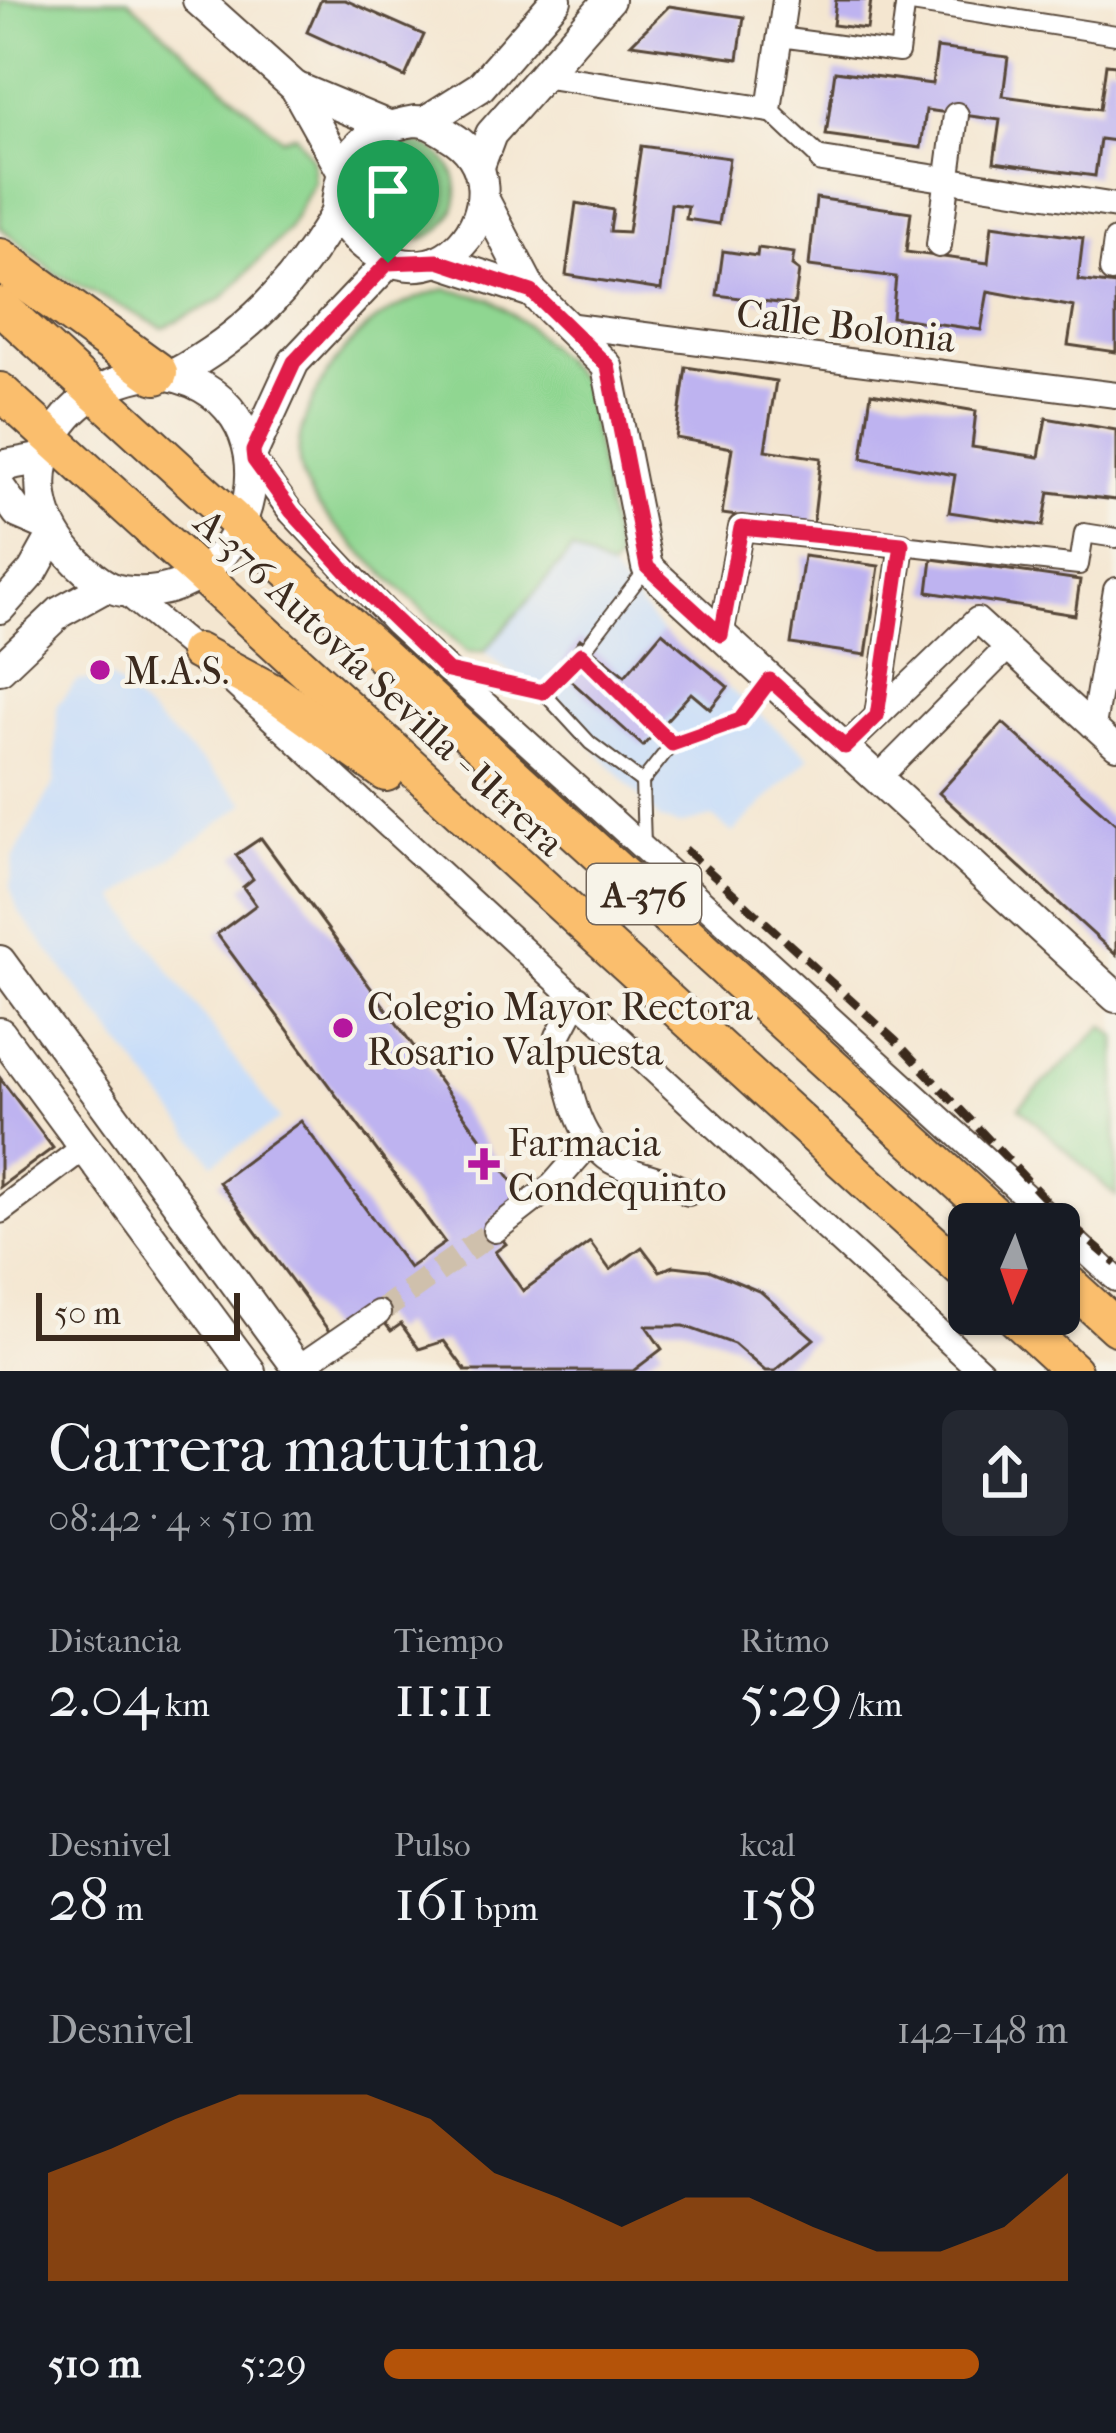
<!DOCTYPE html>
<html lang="es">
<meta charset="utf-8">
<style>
:root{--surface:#171b24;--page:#242831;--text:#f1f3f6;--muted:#9ea1a6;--accent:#b45309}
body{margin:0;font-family:"IM FELL French Canon",serif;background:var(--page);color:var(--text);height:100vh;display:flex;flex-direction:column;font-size:45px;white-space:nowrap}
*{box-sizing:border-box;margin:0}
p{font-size:39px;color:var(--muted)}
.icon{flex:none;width:66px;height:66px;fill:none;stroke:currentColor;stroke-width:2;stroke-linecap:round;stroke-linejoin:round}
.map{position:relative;height:1371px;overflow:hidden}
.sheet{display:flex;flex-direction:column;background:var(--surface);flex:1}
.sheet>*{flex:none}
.needle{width:78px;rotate:182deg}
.tools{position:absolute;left:948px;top:1203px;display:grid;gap:24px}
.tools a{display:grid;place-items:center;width:132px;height:132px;border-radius:18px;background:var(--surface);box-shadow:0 3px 9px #0004;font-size:60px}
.scale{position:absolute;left:36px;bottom:30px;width:204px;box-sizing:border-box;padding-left:12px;border:6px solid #3b2a1e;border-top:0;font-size:33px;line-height:42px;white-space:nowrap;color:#3b2a1e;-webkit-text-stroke:9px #f7f3e8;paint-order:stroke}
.pin{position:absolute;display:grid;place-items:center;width:102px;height:102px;color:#fff;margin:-123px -51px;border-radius:50% 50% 50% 0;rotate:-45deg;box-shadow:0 0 12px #0007}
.pin .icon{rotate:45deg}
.round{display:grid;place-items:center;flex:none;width:126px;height:126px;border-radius:18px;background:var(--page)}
.head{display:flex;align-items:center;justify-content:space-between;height:204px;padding:0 48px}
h1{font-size:66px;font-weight:600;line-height:90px}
.stats{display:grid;grid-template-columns:repeat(3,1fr);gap:18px;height:204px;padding:12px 48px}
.stats div{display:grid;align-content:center}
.stats b{font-size:60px;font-weight:600}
.stats small{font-size:33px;font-weight:400}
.stats p{font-size:33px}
.chart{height:336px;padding:24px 48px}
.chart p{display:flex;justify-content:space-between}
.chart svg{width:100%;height:216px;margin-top:12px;fill:var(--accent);opacity:.7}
ul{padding:0 48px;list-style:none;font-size:39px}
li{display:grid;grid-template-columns:192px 144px 1fr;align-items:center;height:90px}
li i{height:30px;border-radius:15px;background:var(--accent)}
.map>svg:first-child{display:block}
.built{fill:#c7ddf9}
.green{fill:#8fd691;stroke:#658058;stroke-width:3}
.building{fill:#beb3f0}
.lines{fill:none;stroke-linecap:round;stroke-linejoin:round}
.minor-tunnel{stroke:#cfc0ac;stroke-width:24;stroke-dasharray:24 12;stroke-linecap:butt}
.service-casing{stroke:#574639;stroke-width:16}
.pedestrian-casing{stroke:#574639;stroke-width:22}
.minor-casing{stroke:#574639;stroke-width:28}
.tertiary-casing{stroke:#574639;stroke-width:34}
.primary-casing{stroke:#574639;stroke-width:40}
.motorway-casing{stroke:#574639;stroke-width:46}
.service{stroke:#fff;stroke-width:12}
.pedestrian{stroke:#fff;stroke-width:18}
.minor{stroke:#fff;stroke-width:24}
.tertiary{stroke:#fff;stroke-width:30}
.primary{stroke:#fabe6d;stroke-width:36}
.motorway{stroke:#fabe6d;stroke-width:42}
.rail{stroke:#3b2a1e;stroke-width:8;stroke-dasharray:18 9;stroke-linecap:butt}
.route-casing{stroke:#fff;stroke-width:24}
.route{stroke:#e11d48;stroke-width:15}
.poi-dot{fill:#b5179e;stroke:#f7f3e8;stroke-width:4.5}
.labels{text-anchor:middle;stroke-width:9;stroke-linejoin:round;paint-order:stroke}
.shield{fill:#f7f3e8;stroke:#73665b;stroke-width:3}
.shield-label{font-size:36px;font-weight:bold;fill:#3b2a1e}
.street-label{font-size:39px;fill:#3b2a1e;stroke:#f7f3e8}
.poi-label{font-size:39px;fill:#3b2a1e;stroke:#f7f3e8;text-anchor:start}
</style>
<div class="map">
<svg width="1116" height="1371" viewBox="0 0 1116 1371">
<rect width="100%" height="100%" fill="#f7f3e8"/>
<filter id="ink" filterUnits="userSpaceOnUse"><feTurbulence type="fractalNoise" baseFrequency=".00833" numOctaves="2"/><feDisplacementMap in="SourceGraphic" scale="24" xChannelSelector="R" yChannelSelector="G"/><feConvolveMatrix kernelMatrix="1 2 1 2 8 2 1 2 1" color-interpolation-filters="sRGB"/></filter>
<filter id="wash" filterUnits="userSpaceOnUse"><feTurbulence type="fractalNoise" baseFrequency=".004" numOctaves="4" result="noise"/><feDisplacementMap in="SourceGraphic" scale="48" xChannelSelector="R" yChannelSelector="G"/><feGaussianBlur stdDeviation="2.7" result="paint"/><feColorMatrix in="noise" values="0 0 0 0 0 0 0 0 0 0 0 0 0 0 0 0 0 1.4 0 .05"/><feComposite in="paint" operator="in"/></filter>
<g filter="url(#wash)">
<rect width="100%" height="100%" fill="#f4e6d0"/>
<!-- built -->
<g class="built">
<polygon points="573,549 610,570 662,632 810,757 733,833 712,817 679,825 661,820 566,718 484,652"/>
<polygon points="110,677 246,803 116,898 280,1120 213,1163 18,911 10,887 13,859 55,781 57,705 77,681"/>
</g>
<!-- green -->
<g class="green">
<polygon points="0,0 128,0 282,139 295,134 312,159 314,181 288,230 222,299 163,328 55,273 0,227"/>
<circle cx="409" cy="192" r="48"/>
<path d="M 446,289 L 491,299 L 528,326 L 585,384 L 617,561 L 610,570 L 572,550 L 484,652 L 467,652 C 436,623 405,593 374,564 C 308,500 270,470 325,378 C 353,330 393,302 446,289 Z"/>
<polygon points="1104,1026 1116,1037 1116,1196 1019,1107"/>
</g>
<g id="blocks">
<!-- building -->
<g class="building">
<polygon points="321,0 345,0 424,35 405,77 307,32"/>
<polygon points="836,0 871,0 867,29 833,25"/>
<polygon points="669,6 744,17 738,59 631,44"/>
<polygon points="937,48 1008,57 1003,96 1100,109 1106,64 1116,65 1116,141 1100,139 1095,176 994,162 1000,120 926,110 921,148 826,135 835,71 932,84"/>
<polygon points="641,146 729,158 719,224 686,219 688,206 671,204 661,290 566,275 576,203 613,210 610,231 628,232"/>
<polygon points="816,198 911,212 906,252 988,263 992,225 1083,238 1078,280 1116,285 1116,352 1068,345 1074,307 988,291 981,330 892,317 896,277 809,266"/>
<polygon points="758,248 794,253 792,266 799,271 794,305 717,295 723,251 757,256"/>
<polygon points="686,367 776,381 765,450 821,458 813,526 722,514 732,448 676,438"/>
<polygon points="871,393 976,411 972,447 1039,457 1046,418 1116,430 1116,500 1049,492 1043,526 949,512 955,475 862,458"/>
<polygon points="804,556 879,566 866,655 791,644"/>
<polygon points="932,559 1080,580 1075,615 928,592"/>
<polygon points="662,632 728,687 710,709 691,693 643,746 558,669 580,639 625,676"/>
<polygon points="1003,723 1116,824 1116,955 939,793"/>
<polygon points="261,838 524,1197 489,1222 506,1244 495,1252 523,1291 590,1242 610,1270 642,1247 660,1271 674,1266 709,1270 761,1292 814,1339 775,1371 765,1371 734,1344 684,1326 646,1326 662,1349 633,1371 466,1371 444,1341 419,1349 401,1324 391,1331 374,1309 334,1338 219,1182 301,1121 409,1268 445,1243 217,934 256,905 243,887 253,879 236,855"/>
<polygon points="0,1078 53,1148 0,1187"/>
</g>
</g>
</g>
<g filter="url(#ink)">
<use href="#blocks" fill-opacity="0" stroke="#574639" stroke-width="3"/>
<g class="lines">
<!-- minor-tunnel -->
<polyline class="minor-tunnel" points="378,1313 495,1230"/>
<!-- service casing -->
<g class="service-casing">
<g id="service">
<polyline points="581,654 647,568"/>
<polyline points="457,673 543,692 581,654 672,744 642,782 644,845"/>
<polyline points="543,692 590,743 642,782"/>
<polyline points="672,744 739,720 769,681"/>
</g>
</g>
<!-- pedestrian casing -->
<g class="pedestrian-casing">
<g id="pedestrian">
<polyline points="905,2 1116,35"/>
<polyline points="780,37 899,53 906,0"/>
<polyline points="769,110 822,160"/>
<polyline points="902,545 1079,565 1084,533 1116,538"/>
</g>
</g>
<!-- minor casing -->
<g class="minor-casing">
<g id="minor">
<polyline points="541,75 769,110 785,0"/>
<polyline points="822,160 1116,206"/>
<polyline points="939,245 956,115"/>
<polyline points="1112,270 1116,241"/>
<polyline points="566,325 1116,395"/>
<polyline points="254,461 291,512 396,623 1056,1224"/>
<polyline points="124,591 229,679 981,1371"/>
<polyline points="721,635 741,528 902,545 877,716"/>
<polyline points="1093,726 1116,590"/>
<polyline points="845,747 977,620 1116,747"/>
<polyline points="880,776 1007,648"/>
<path d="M 578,998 L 558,1036 C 568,1079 574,1143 617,1164 C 641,1177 664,1177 688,1193"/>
<polyline points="0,1211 86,1146"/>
<polyline points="1059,1227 1116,1279"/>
<polyline points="495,1230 553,1185 590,1143"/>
<polyline points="298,1368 378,1313"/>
</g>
</g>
<!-- tertiary casing -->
<g class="tertiary-casing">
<g id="tertiary">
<polyline points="198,0 295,87 342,171"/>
<polyline points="295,87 386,125"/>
<path d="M 415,121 C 429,121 437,128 449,135 C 539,187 430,347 336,213 C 341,156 357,130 415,121 Z"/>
<polyline points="426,121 480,87 556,0"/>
<polyline points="479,166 491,134 609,0"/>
<polyline points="484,200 532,292 607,366 647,567 1116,997"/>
<polyline points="438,261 532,292"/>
<path d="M 156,373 C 310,391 261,610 123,591 C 105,589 90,574 77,562 C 0,485 57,383 156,373 Z"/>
<path d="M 173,375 C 247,335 294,285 336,213"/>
<polyline points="253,451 294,362 388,263"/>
<polyline points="0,466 39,459"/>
<polyline points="0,488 18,513 46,525"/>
<polyline points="0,608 33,571 53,535"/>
<polyline points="0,669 60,612 107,586"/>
<polyline points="0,961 300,1371"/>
<polyline points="0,1033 250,1371"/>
</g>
</g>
<!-- primary casing -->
<g class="primary-casing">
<g id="primary">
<polyline points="0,306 1004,1224"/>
<polyline points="0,391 969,1276"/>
<polyline points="198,652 276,694 386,773"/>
<polyline points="1059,1275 1116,1327"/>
<polyline points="1011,1314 1073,1371"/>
</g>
</g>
<!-- motorway casing -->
<g class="motorway-casing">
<polyline id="motorway" points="0,260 156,373"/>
</g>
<!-- service -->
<use href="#service" class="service"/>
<!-- pedestrian -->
<use href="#pedestrian" class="pedestrian"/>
<!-- minor -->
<use href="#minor" class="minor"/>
<!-- tertiary -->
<use href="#tertiary" class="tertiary"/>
<!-- primary -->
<use href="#primary" class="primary"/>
<!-- motorway -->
<use href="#motorway" class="motorway"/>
<!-- rail -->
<polyline class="rail" points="685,849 896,1041 1065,1220 1116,1264"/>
</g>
</g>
<g class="lines" filter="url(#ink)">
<!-- route casing -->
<g class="route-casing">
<polygon id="route" points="438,261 532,292 608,366 647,567 721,635 741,528 902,544 877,716 845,747 770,680 740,720 672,744 581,654 543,692 448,671 359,585 292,512 254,460 253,451 294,362 388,263"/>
</g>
<!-- route -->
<use href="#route" class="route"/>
</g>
<!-- markers -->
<g class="poi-dot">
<circle cx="100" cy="670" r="12"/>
<circle cx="343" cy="1028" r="12"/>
<path d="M478 1146h12v12h12v12h-12v12h-12v-12h-12v-12h12z"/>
</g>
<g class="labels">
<!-- shield labels -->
<rect class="shield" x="587" y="864" width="114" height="60" rx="9"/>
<g class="shield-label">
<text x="644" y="907">A-376</text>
</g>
<!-- street labels -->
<g class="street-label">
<text transform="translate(846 325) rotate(7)" y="14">Calle Bolonia</text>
<text transform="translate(380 682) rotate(43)" y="14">A-376 Autovía Sevilla - Utrera</text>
</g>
<!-- poi labels -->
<g class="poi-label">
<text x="124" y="684">M.A.S.</text>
<text x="367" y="1020">Colegio Mayor Rectora<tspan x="367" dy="45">Rosario Valpuesta</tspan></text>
<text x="508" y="1156">Farmacia<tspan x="508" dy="45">Condequinto</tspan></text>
</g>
</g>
</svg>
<div class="tools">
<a><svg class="needle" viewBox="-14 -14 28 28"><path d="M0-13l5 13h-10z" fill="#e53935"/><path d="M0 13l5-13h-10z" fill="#9ea1a6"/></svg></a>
</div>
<div class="scale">50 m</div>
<div class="pin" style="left:388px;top:263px;background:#1e9e55"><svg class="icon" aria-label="arrive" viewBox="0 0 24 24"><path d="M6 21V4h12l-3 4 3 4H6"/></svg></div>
</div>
<section class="sheet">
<div class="head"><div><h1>Carrera matutina</h1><p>08:42 · 4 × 510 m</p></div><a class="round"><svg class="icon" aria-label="share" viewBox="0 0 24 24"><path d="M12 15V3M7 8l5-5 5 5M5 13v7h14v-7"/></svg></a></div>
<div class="stats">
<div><p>Distancia</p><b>2.04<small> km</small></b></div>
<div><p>Tiempo</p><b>11:11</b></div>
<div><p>Ritmo</p><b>5:29<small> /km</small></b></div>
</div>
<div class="stats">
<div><p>Desnivel</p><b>28<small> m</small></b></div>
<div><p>Pulso</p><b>161<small> bpm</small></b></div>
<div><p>kcal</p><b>158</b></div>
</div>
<div class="chart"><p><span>Desnivel</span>142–148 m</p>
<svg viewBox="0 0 160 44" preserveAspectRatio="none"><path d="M0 44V22L10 17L20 11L30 6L40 6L50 6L60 11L70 22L80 27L90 33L100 27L110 27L120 33L130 38L140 38L150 33L160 22V44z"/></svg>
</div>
<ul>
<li><b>510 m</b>5:29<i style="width:87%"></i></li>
</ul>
</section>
